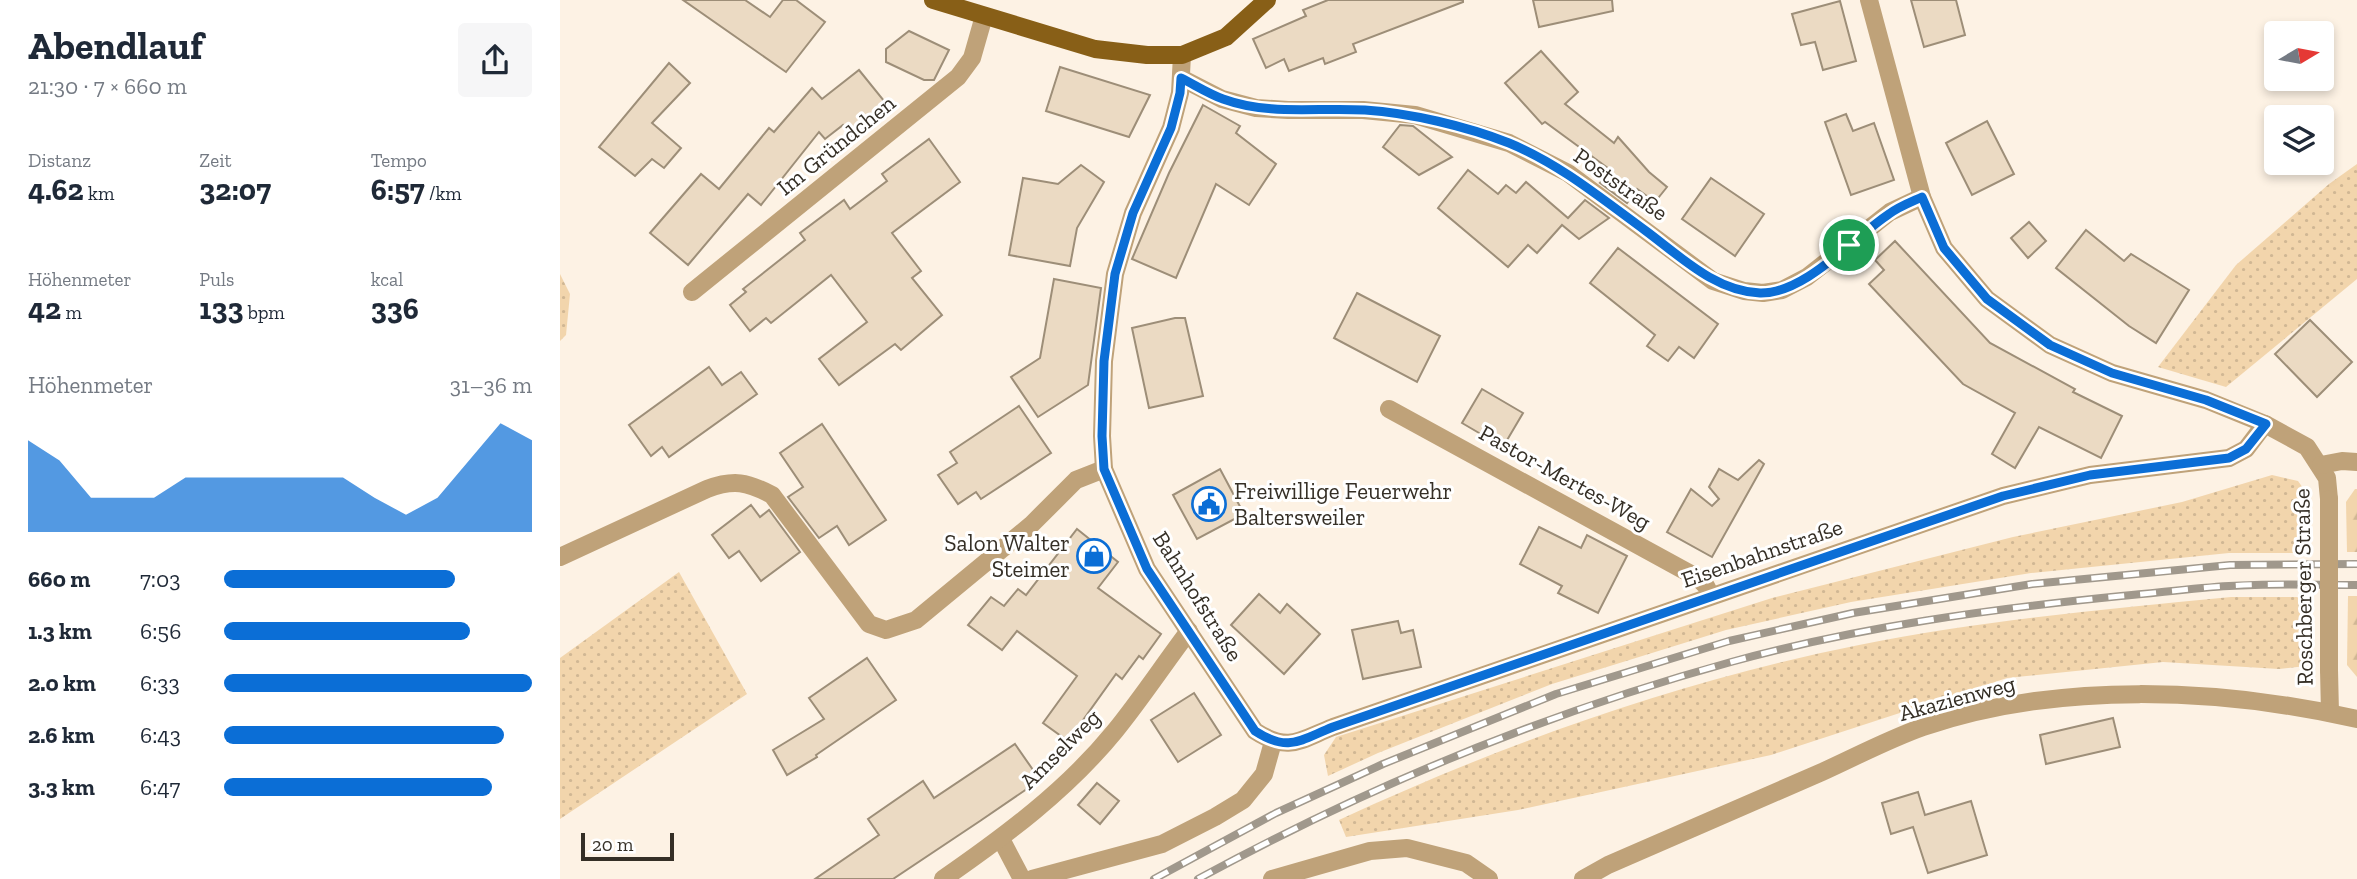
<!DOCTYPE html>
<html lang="de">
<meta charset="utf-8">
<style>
:root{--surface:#fff;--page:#f6f6f7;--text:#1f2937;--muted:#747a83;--accent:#0b6ed6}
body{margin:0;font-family:"Zilla Slab",serif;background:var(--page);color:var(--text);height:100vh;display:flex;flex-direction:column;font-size:26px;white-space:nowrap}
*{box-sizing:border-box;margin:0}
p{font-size:23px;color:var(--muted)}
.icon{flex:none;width:38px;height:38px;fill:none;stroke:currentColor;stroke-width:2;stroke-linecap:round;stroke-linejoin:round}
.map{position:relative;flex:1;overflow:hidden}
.panel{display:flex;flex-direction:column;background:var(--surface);width:560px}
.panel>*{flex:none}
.needle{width:46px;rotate:80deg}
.buttons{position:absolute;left:1704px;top:21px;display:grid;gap:14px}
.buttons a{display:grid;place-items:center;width:70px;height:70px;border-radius:7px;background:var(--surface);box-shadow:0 4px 10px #0003;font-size:35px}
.scale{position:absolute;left:21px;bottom:18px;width:93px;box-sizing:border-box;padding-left:7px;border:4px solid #352f26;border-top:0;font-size:19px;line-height:24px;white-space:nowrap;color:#352f26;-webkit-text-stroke:5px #fff;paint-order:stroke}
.pin{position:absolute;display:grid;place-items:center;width:60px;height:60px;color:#fff;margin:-30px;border:4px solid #fff;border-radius:50%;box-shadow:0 2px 7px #0007}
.round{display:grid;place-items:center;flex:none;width:74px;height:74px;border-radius:7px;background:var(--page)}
.summary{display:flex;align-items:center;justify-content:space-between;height:119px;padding:0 28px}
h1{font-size:38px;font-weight:700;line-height:52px}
.figures{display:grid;grid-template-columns:repeat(3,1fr);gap:10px;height:119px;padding:7px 28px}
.figures div{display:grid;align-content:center}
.figures b{font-size:30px;font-weight:700}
.figures small{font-size:19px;font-weight:400}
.figures p{font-size:19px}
.chart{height:196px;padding:14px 28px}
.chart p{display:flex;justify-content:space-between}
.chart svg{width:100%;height:126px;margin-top:7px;fill:var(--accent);opacity:.7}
ul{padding:0 28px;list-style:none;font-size:23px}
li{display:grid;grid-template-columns:112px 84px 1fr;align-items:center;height:52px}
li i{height:18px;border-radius:9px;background:var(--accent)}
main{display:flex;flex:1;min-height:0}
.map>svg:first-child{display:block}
.grass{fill:url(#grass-dots)}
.forest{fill:url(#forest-firs)}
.building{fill:#ebdac3;stroke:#9d8e78;stroke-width:2}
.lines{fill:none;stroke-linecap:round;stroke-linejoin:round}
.minor{stroke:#bfa279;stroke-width:18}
.major{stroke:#885f17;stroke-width:18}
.rail-casing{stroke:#a0988c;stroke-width:8}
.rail{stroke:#fff;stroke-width:5;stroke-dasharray:16;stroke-linecap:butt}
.minor-bridge{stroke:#bfa279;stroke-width:18}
.route-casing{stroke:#fff;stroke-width:14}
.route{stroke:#0b6ed6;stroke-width:9}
.labels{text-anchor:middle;stroke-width:6;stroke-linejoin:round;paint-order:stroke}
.street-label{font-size:23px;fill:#352f26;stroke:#fff}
.poi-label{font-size:23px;fill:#352f26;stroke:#fff;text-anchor:start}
</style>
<main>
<section class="panel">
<div class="summary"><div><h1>Abendlauf</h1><p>21:30 · 7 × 660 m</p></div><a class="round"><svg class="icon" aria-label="share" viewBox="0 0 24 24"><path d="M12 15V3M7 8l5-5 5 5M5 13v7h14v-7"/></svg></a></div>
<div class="figures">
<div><p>Distanz</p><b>4.62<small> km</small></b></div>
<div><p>Zeit</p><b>32:07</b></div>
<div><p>Tempo</p><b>6:57<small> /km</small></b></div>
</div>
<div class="figures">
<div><p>Höhenmeter</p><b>42<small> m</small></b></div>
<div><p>Puls</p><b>133<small> bpm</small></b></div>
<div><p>kcal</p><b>336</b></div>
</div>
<div class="chart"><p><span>Höhenmeter</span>31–36 m</p>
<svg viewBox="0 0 160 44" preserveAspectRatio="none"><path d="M0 44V12L10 19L20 32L30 32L40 32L50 25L60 25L70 25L80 25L90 25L100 25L110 32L120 38L130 32L140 19L150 6L160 12V44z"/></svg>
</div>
<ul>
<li><b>660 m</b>7:03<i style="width:75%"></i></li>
<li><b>1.3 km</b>6:56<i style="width:80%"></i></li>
<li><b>2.0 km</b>6:33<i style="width:100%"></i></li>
<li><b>2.6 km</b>6:43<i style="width:91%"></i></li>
<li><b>3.3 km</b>6:47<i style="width:87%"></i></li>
</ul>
</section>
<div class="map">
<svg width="1797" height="879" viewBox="0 0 1797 879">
<defs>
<pattern id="grass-dots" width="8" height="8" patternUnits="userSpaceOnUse" patternTransform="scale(1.75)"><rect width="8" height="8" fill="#f2d5ac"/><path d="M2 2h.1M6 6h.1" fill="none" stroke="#d0b794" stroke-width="1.8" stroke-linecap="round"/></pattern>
<pattern id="forest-firs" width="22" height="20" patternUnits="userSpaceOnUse" patternTransform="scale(1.75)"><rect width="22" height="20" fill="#f2d5ac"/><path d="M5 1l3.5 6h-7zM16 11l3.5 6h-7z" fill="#d0b794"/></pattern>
</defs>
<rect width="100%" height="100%" fill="#fdf2e4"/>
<!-- grass -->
<g class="grass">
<polygon points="1797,164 1797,279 1666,387 1598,367 1676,265 1769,184"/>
<polygon points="0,274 10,294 6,335 0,341"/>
<polygon points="1712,475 1738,481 1750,498 1750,553 1669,553 1471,573 1291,602 1166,630 992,684 818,753 768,776 764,755 776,737 1212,598 1453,537 1622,502"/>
<polygon points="119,572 187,694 0,819 0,658"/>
<path d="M 1671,597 L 1744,597 L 1746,666 L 1719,669 L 1603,662 L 1447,678 L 1211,755 L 958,810 L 786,837 L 779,820 C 945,743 1119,681 1299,645 C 1422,620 1547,609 1671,597 Z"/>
</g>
<!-- forest -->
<g class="forest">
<polygon points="1795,489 1797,489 1797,552 1787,552 1786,502"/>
<polygon points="1788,596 1797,596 1797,677 1787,665"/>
</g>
<!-- building -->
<g class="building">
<polygon points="123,0 185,0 210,17 223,0 236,0 265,22 226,72"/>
<polygon points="768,0 903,0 903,2 793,44 796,52 765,64 763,58 729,71 724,59 706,68 693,39 746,16 743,10"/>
<polygon points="973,0 1052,0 1053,11 979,27"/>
<polygon points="1351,0 1396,0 1405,35 1364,47"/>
<polygon points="1280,1 1296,61 1263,70 1255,42 1241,45 1232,14"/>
<polygon points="349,31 389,50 374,80 364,80 326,62 326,49"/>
<polygon points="981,51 1018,92 1005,104 1054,143 1058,137 1089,172 1107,187 1095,202 1077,189 1067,203 1040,183 1052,171 985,122 982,124 945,83"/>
<polygon points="109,63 130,83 92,123 121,148 104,168 92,159 75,176 39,147"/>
<polygon points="500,67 590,95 569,137 486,111"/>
<polygon points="299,70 329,107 292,137 283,125 265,139 259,132 201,205 188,194 128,265 90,233 141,174 159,189 209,128 214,132 252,88 262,99"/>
<polygon points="643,105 680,126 676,133 716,164 689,205 656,184 616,278 572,259 609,173"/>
<polygon points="1286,114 1293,131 1314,123 1334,180 1291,195 1265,122"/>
<polygon points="1427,121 1454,174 1412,195 1386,143"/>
<polygon points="840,125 853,126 892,157 859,175 823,147"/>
<polygon points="369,139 400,182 332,233 361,271 352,278 382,315 341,350 335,344 279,385 259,359 307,322 271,275 211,323 206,318 190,331 170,305 186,292 183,289 245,240 240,233 284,200 290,209 327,181 322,174"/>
<polygon points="521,165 544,182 517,228 510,266 449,255 463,178 498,184"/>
<polygon points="908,170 938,194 946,185 956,193 966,182 1008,218 1025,200 1049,218 1019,239 1002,225 977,253 968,245 948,267 878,208"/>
<polygon points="1151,178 1204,214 1175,256 1122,219"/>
<polygon points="1469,222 1486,241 1468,258 1451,238"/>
<polygon points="1526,230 1564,261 1571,254 1629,290 1596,343 1569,326 1496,268"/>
<polygon points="1335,241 1430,343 1515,389 1513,392 1562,416 1541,458 1479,427 1455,468 1432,454 1455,413 1403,384 1309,284 1324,270 1315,260"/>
<polygon points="1058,248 1158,324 1134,358 1119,347 1108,361 1087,346 1095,335 1030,283"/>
<polygon points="494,279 541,288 528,385 478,417 451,377 480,358"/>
<polygon points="797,293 880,336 857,382 774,338"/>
<polygon points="615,318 625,318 643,396 589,408 572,328"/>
<polygon points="1750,320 1792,362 1757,397 1715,354"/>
<polygon points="149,367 162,385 181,372 197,394 109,457 102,447 91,456 69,425"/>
<polygon points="922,389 963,413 943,447 902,423"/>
<polygon points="459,406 491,453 421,499 416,492 398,504 378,475 397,463 390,452"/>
<polygon points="262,424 326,520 289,545 277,526 259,538 228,497 243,487 220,453"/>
<polygon points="1199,460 1204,464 1152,557 1107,532 1131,489 1152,506 1159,499 1149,487 1159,469 1178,480"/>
<polygon points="660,469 684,514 637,539 613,495"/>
<polygon points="191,505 200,517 209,510 240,552 201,581 179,551 169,558 152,535"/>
<polygon points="979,527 1021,548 1027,535 1067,556 1038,613 998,593 1002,586 960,564"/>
<polygon points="517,529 558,562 538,588 601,634 583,659 579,656 562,679 556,674 508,741 483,723 517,676 457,631 442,650 408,625 431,597 444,606 458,589 466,595"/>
<polygon points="699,594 720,613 727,604 760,634 724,674 671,625"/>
<polygon points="838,621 841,633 853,630 861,667 803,679 792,630"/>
<polygon points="307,658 336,700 256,755 257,757 227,775 213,750 264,719 249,698"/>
<polygon points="634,693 661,735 618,762 591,720"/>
<polygon points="1553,718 1560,747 1486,764 1480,735"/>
<polygon points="455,744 480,780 420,821 333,879 255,879 319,835 308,819 363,781 374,798"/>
<polygon points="537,783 559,801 540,824 518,805"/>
<polygon points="1358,792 1365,815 1411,801 1427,855 1368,873 1353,827 1331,834 1322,803"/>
</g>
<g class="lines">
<!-- minor -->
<g class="minor">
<polyline points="1309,0 1362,197 1384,248 1427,299 1490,345 1552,373 1646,400 1705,424 1747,447 1767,478 1769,499"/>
<path d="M 622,55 L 620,93 L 611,128 L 573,213 L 555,274 L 544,361 L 542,436 L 544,469 L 587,569 L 695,731 C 729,753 740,740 773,727 L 1443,496 L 1530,475 L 1669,458 L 1686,449 L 1705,424"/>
<polyline points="621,78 662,99 696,108 728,110 803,110 855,115 949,143 1008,173 1153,281 1184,291 1203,293 1222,290 1247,277 1330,212 1362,197"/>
<polyline points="132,292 398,77 412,58 424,16"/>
<polyline points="829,409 1138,578 1146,586 1151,596"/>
<polyline points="1761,465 1782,461 1797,462"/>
<path d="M 0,557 L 147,489 C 174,479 187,482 212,495 L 309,624 L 326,630 L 356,620 L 471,525 L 516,480 L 544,469"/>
<polyline points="1769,670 1770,713"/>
<polyline points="441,839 462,879"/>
<path d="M 383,879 C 445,836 507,790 555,731 C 581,699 604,664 629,631"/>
<polyline points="472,879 602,844 655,817 683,800 704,774 713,742"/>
<polyline points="712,879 810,851 847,848 906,863 929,879"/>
<path d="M 1023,879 L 1048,865 C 1119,834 1191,803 1262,772 C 1295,757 1329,739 1363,727 C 1498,681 1660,688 1797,719"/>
</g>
<!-- major -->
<polyline class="major" points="373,0 535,49 587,55 622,55 666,37 707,0"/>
<!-- rail casing -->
<g class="rail-casing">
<g id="rail">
<polyline points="594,879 716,813 823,764 996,694 1169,641 1293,613 1472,584 1670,565 1797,564"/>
<path d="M 638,879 C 807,787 986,713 1171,662 C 1298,627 1430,609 1561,596 C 1597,593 1633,588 1669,586 C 1712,583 1755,585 1797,585"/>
</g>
</g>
<!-- rail -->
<use href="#rail" class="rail"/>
<!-- minor-bridge -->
<polyline class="minor-bridge" points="1769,499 1769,670"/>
</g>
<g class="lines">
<!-- route casing -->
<g class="route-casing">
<path id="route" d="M 621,78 C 635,85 649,94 663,99 C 710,116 757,107 805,110 C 850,113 906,126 949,143 C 1000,164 1042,199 1086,231 C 1121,257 1155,291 1200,293 C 1245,294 1293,238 1329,214 C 1338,207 1351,202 1362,197 L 1384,248 L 1427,299 L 1490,345 L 1552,373 L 1646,400 L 1706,424 L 1686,449 L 1669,458 L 1530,475 L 1443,496 L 773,727 C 740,740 729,753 695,731 L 587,569 L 544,469 L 542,436 L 544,361 L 555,274 L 573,213 L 611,128 L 620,93 Z"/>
</g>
<!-- route -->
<use href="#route" class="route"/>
</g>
<!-- icons -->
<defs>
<g id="civic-ring" transform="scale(1.75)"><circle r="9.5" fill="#fff" stroke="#0b6ed6" stroke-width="1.5"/><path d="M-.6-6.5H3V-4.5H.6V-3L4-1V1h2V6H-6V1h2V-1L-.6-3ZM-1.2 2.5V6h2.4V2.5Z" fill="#0b6ed6"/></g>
<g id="shop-ring" transform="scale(1.75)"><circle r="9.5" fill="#fff" stroke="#0b6ed6" stroke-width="1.5"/><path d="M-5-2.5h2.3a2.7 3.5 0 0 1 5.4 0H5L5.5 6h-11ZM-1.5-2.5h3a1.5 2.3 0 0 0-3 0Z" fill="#0b6ed6"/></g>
</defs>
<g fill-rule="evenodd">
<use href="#civic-ring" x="649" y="504"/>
<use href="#shop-ring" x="534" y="556"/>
</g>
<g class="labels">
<!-- street labels -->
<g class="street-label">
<text transform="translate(276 145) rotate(-39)" y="8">Im Gründchen</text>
<text transform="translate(1061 184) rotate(35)" y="8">Poststraße</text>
<text transform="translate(1005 477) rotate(29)" y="8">Pastor-Mertes-Weg</text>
<text transform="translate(1202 553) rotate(-19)" y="8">Eisenbahnstraße</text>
<text transform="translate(1743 587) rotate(-91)" y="8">Roschberger Straße</text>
<text transform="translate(638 596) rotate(58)" y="8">Bahnhofstraße</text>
<text transform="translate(1397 698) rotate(-15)" y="8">Akazienweg</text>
<text transform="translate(500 749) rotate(-45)" y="8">Amselweg</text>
</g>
<!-- poi labels -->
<g class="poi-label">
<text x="674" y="499">Freiwillige Feuerwehr<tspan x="674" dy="26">Baltersweiler</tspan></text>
<text x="510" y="551" text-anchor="end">Salon Walter<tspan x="510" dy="26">Steimer</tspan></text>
</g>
</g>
</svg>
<div class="buttons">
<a><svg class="needle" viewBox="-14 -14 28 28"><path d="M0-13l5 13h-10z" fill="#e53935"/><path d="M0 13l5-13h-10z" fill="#747a83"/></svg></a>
<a><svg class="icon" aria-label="layers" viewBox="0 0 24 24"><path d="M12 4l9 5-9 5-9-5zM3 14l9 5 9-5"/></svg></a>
</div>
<div class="scale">20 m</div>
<div class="pin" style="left:1289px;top:245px;background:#1e9e55"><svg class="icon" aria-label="arrive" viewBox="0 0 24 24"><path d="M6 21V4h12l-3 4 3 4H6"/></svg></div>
</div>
</main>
